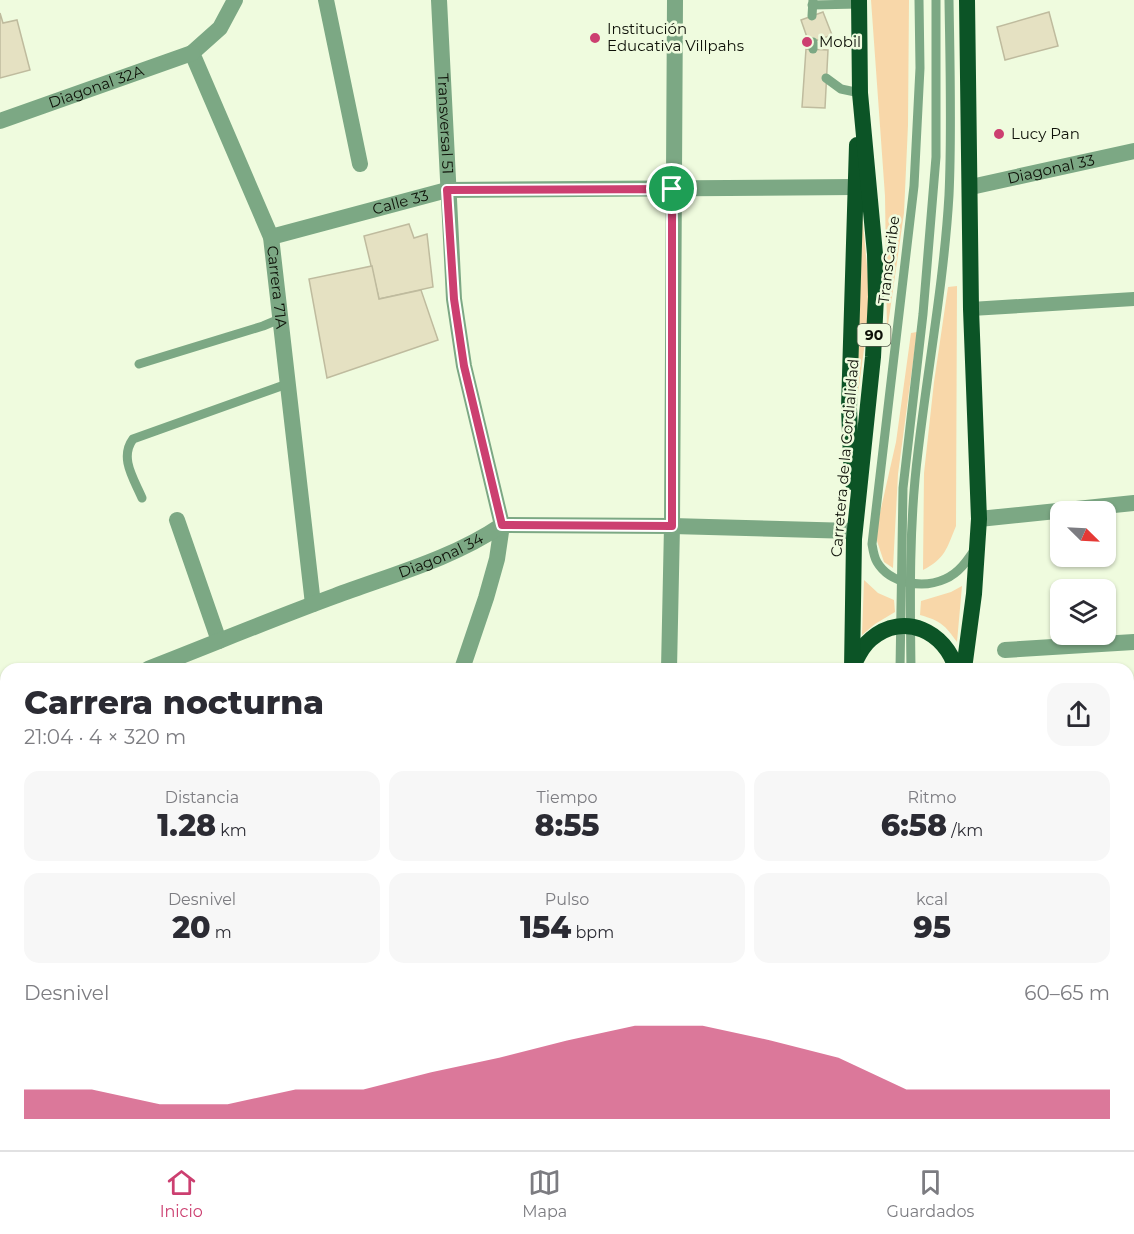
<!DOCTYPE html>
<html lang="es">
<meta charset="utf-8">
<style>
:root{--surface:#fff;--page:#f7f7f7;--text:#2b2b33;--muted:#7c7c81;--line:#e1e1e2;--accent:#cc3f70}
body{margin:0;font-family:Montserrat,sans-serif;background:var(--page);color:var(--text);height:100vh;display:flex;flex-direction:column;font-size:22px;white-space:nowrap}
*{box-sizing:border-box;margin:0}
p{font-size:20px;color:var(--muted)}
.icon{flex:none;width:33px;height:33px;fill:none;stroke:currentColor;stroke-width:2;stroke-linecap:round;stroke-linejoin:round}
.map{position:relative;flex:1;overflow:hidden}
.details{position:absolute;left:0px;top:663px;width:1134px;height:488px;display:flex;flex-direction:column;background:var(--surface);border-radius:18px 18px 0 0;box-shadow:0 2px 4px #0004}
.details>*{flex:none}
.needle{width:39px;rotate:114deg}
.controls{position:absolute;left:1050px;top:501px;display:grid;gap:12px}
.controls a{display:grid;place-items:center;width:66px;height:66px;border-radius:12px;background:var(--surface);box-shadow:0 2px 4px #0004;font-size:30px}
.pin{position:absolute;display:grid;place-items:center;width:51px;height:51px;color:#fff;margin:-26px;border:3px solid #fff;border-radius:50%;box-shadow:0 2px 6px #0007}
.round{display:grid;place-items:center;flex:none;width:63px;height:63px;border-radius:18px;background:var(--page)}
.overview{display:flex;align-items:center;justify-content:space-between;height:102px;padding:0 24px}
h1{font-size:33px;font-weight:800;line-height:45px}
.metrics{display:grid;grid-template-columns:repeat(3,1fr);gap:9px;height:102px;padding:6px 24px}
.metrics div{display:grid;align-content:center;border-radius:15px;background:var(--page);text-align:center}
.metrics b{font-size:30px;font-weight:800}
.metrics small{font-size:16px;font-weight:400}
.metrics p{font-size:16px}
.chart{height:168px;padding:12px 24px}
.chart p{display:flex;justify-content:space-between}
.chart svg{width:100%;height:108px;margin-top:6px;fill:var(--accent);opacity:.7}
.tabs{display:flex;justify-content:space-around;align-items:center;height:84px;border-top:2px solid var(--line);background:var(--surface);font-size:16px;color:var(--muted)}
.tabs a{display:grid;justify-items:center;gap:3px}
.tabs .selected{color:var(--accent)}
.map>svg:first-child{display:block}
.green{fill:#f8d7a9}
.building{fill:#e5e1c2;stroke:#bfbb9e;stroke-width:1.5}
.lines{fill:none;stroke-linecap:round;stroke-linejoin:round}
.service{stroke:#7ca884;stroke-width:9}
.pedestrian{stroke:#7ca884;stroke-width:14}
.minor{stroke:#7ca884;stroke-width:16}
.trunk{stroke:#0c5426;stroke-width:16}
.route-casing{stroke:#fff;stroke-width:12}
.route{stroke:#cc3f70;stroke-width:8}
.poi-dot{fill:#cc3f70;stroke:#effbde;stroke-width:2}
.labels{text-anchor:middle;stroke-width:5;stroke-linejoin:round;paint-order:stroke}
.shield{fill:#effbde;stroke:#525748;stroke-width:1.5}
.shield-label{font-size:14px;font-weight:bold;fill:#0e1108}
.poi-label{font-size:15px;fill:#0e1108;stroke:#effbde;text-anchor:start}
.street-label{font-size:15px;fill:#0e1108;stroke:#effbde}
</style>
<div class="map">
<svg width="1134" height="1150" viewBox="0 0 1134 1150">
<rect width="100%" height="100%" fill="#effbde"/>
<!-- green -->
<g class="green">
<polygon points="871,0 909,0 908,125 904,213 887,332 885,196"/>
<polygon points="862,213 868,277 868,320 857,401"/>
<path d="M 957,286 L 956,526 C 947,548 945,559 923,570 L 924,473 L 934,382 L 948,287 Z"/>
<polygon points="917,332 898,474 893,568 884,562 875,535 896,442 911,333"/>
<polygon points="864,580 878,593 894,600 895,612 875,624 862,635"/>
<path d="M 962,586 L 957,642 C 945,625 941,621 920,615 L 921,601 L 951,592 Z"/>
<polygon points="6,806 6,894 0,896 0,812"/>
<polygon points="0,1071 6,1086 6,1144 29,1145 31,1150 0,1150"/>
<polygon points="238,1145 842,1144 843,1145 843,1150 241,1150"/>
</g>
<!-- building -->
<g class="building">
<polygon points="823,12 832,35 809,43 801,20"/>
<polygon points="1049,12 1058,46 1005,60 997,27"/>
<polygon points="0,13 3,23 17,20 30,70 0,78"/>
<polygon points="806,49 828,50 825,108 802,107"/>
<polygon points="409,224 414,238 427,234 433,287 379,299 364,236"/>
<polygon points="372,266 379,299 421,290 438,340 327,378 309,279"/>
<polygon points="6,894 6,984 0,968 0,896"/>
<polygon points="65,1144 198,1144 200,1150 67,1150"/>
</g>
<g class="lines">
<!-- service -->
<g class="service">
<path d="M 919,0 L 920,68 L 914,186 L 872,544 C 873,550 874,557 877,562 C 890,584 923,589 945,579 C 959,573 967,561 975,549"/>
<polyline points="812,5 859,4"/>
<polyline points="812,16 813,0"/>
<polyline points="813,42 813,49"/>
<polyline points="826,78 841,89 860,93"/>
<polyline points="139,364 263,326 282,318"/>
<path d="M 142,498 C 134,479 119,458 133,439 L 287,384"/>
<polyline points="900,669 903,488 923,314 936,157 936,0"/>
<path d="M 911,669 C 910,597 909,523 918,452 C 928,366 944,281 949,195 C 952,130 950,65 949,0"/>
<polyline points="0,791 6,789"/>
<polyline points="0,1014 6,1030"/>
<polyline points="1128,1058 1134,1058"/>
<polyline points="48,1144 50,1150"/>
<polyline points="214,1144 216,1150"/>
<polyline points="900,1150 900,1144"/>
<polyline points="912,1150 912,1144"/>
</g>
<!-- pedestrian -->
<polyline class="pedestrian" points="971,309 1134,299"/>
<!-- minor -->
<g class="minor">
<path id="s1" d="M 235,0 L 220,28 L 192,53 L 271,237 L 313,604"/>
<polyline points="326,0 360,164"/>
<path id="s2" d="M 439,0 L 454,299 L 464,366 L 502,525 L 497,559 L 486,598 L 462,669"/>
<path id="s3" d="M 0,121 L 192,53"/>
<path id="s4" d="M 971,187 L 1134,151"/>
<path id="s5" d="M 271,237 L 447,190 L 854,187"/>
<polyline points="979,519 1134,503"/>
<polyline points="177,520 219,641"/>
<polyline points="1005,650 1134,642"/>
<path id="s6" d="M 148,669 C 210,645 272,619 335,596 C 391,575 452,559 502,525 L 672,526 L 853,531"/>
<polyline points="669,669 672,526 675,0"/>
<polyline points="0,726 6,724"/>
<polyline points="1128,794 1134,794"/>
</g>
<!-- trunk -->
<g class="trunk">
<polyline points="852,482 849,408 857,145"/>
<path d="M 853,666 C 858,656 862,646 871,639 C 904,611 946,632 956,669"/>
<polyline points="852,669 854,539 873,357 876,297 875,254 860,93 859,0"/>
<polyline points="964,669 974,594 979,519 971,309 967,0"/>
<polyline points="862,1144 862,1150"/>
<polyline points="933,1150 933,1144"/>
</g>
</g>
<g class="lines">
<!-- route casing -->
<g class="route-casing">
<polygon id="route" points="672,189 672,526 502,525 464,366 454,299 447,190"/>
</g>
<!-- route -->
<use href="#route" class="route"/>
</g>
<!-- markers -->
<g class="poi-dot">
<circle cx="595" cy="38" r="6"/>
<circle cx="807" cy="42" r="6"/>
<circle cx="999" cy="134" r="6"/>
</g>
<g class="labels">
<!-- shield labels -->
<rect class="shield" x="857.5" y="324" width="33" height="22" rx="4.5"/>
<g class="shield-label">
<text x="874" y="340">90</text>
</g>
<!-- poi labels -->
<g class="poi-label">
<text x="607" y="34">Institución<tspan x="607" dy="17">Educativa Villpahs</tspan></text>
<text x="819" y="47">Mobil</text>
<text x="1011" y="139">Lucy Pan</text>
</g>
<!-- street labels -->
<g class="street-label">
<text dy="5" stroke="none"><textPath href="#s3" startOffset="102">Diagonal 32A</textPath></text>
<text dy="5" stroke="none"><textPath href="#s2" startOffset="124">Transversal 51</textPath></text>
<text dy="5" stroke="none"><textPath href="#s4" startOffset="82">Diagonal 33</textPath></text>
<text dy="5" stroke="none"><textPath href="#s5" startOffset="134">Calle 33</textPath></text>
<text transform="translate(889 260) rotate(-83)" y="5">TransCaribe</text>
<text dy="5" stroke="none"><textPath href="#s1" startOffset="320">Carrera 71A</textPath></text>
<text transform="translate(845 458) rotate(-85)" y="5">Carretera de la Cordialidad</text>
<text dy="5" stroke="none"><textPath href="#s6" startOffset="314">Diagonal 34</textPath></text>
</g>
</g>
</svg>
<div class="controls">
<a><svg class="needle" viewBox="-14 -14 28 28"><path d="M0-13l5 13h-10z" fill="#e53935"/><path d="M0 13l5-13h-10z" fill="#7c7c81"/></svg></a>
<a><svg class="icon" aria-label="layers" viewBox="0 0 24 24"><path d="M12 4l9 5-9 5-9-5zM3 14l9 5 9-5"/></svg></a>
</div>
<div class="pin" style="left:672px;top:189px;background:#1e9e55"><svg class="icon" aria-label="arrive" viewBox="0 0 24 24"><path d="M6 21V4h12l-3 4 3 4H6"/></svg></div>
<section class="details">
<div class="overview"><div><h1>Carrera nocturna</h1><p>21:04 · 4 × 320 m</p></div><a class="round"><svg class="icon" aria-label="share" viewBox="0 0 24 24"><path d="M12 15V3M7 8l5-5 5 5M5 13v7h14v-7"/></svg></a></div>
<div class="metrics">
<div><p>Distancia</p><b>1.28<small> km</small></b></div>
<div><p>Tiempo</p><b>8:55</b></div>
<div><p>Ritmo</p><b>6:58<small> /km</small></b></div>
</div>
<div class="metrics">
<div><p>Desnivel</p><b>20<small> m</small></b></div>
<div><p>Pulso</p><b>154<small> bpm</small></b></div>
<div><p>kcal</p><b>95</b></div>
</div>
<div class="chart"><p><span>Desnivel</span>60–65 m</p>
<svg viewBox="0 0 160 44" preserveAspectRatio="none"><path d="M0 44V32L10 32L20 38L30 38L40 32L50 32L60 25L70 19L80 12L90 6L100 6L110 12L120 19L130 32L140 32L150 32L160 32V44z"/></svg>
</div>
</section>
</div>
<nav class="tabs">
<a class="selected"><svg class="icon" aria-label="home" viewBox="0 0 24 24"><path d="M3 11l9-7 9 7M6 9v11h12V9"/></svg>Inicio</a>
<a><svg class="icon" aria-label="map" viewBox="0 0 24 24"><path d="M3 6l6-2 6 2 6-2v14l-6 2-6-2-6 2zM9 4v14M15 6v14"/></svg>Mapa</a>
<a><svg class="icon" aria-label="saved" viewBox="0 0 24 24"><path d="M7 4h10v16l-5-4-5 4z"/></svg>Guardados</a>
</nav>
